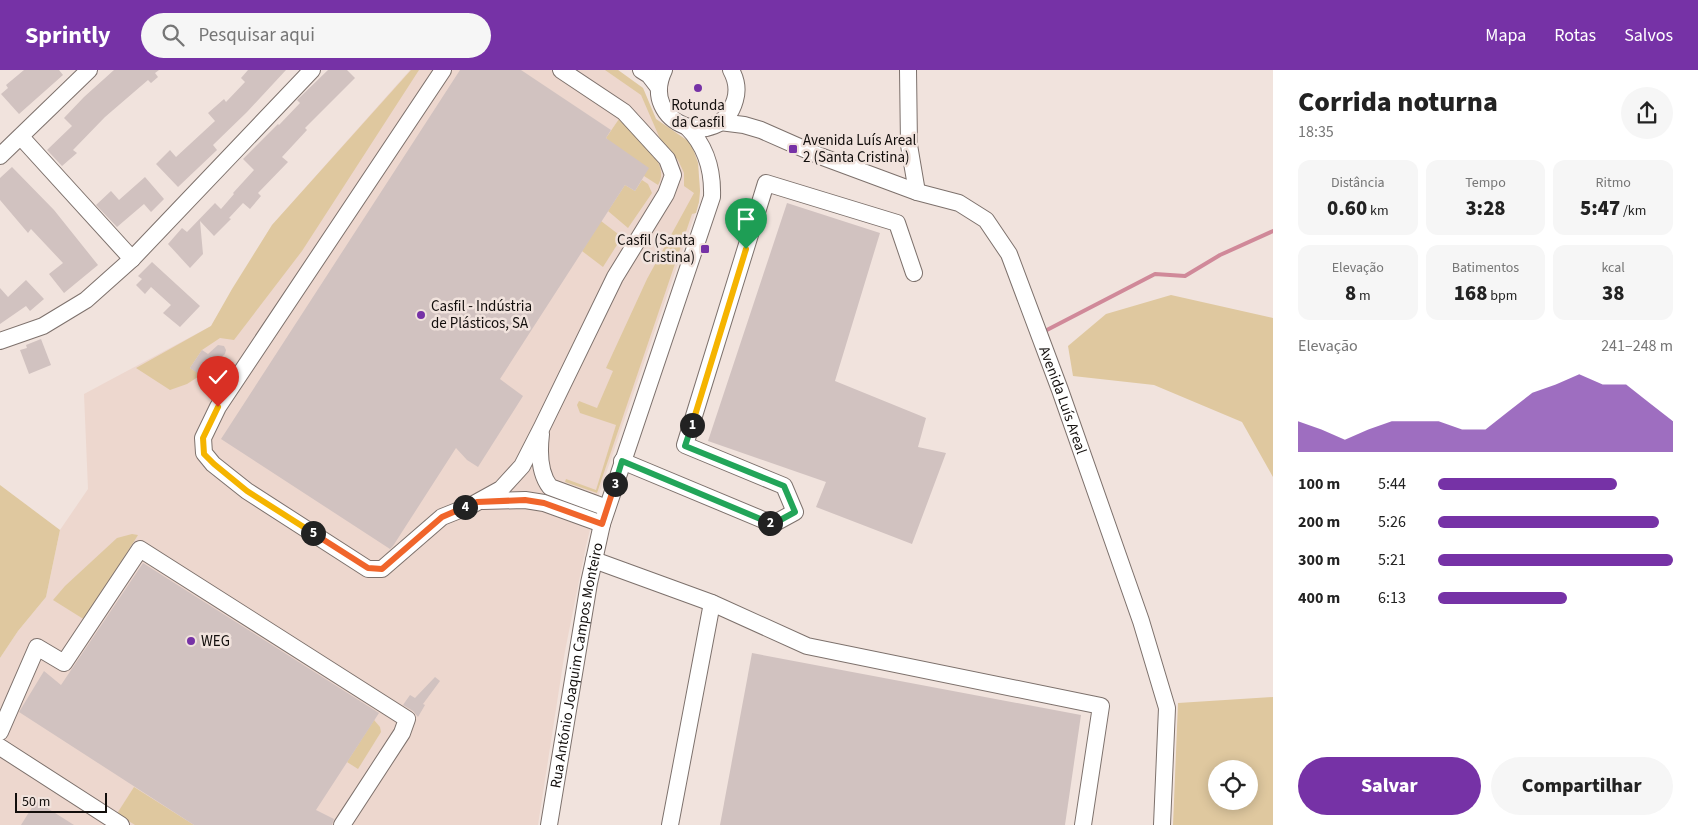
<!DOCTYPE html>
<html lang="pt">
<meta charset="utf-8">
<style>
:root{--surface:#fff;--page:#f6f6f6;--text:#222;--muted:#767676;--accent:#7632a6}
body{margin:0;font-family:"Source Sans 3",sans-serif;background:var(--page);color:var(--text);height:100vh;display:flex;flex-direction:column;font-size:19px;white-space:nowrap}
*{box-sizing:border-box;margin:0}
p{font-size:16px;color:var(--muted)}
.icon{flex:none;width:28px;height:28px;fill:none;stroke:currentColor;stroke-width:2;stroke-linecap:round;stroke-linejoin:round}
.map{position:relative;flex:1;overflow:hidden}
.panel{display:flex;flex-direction:column;background:var(--surface);width:425px}
.panel>*{flex:none}
.fabs{position:absolute;left:1208px;top:690px;display:grid;gap:10px}
.fabs a{display:grid;place-items:center;width:50px;height:50px;border-radius:50%;background:var(--surface);box-shadow:0 2px 12px #0003;font-size:25px}
.scale{position:absolute;left:15px;bottom:12px;width:92px;box-sizing:border-box;padding-left:5px;border:2px solid #120e0c;border-top:0;font-size:14px;line-height:18px;white-space:nowrap;color:#120e0c;-webkit-text-stroke:4px #f1e3dd;paint-order:stroke}
.pin{position:absolute;display:grid;place-items:center;width:42px;height:42px;color:#fff;margin:-51px -21px;border-radius:50% 50% 50% 0;rotate:-45deg;box-shadow:0 0 5px #0007}
.pin .icon{rotate:45deg}
.km{position:absolute;width:25px;height:25px;margin:-12px;border-radius:50%;background:#222;color:#fff;font-size:14px;line-height:25px;text-align:center}
.round{display:grid;place-items:center;flex:none;width:52px;height:52px;border-radius:26px;background:var(--page)}
.head{display:flex;align-items:center;justify-content:space-between;height:85px;padding:0 25px}
h1{font-size:28px;font-weight:800;line-height:38px}
.metrics{display:grid;grid-template-columns:repeat(3,1fr);gap:8px;height:85px;padding:5px 25px}
.metrics div{display:grid;align-content:center;border-radius:12px;background:var(--page);text-align:center}
.metrics b{font-size:21px;font-weight:800}
.metrics small{font-size:14px;font-weight:400}
.metrics p{font-size:14px}
.chart{height:140px;padding:10px 25px}
.chart p{display:flex;justify-content:space-between}
.chart svg{width:100%;height:90px;margin-top:5px;fill:var(--accent);opacity:.7}
.cta{display:flex;gap:10px;margin-top:auto;padding:10px 25px}
.cta a{flex:1;height:58px;border-radius:30px;background:var(--accent);color:#fff;font-size:20px;font-weight:800;line-height:58px;text-align:center}
.cta a+a{background:var(--page);color:var(--text)}
ul{padding:0 25px;list-style:none;font-size:16px}
li{display:grid;grid-template-columns:80px 60px 1fr;align-items:center;height:38px}
li i{height:12px;border-radius:6px;background:var(--accent)}
header{display:flex;align-items:center;gap:30px;box-sizing:border-box;height:70px;padding:0 25px;background:var(--accent);color:#fff}
header strong{font-size:24px}
nav{display:flex;gap:28px;margin-inline-start:auto;font-size:18px}
.search{width:350px;height:45px;background:var(--page);display:flex;align-items:center;gap:12px;box-sizing:border-box;padding:0 18px;border-radius:28px;color:var(--muted);font-size:19px}
main{display:flex;flex:1;min-height:0}
.map>svg:first-child{display:block}
.built{fill:#edd7ce}
.green{fill:#dfc89f;fill-rule:evenodd}
.lines{fill:none;stroke-linecap:round;stroke-linejoin:round}
.stream{stroke:#d08999;stroke-width:4}
.building{fill:#d1c2c0}
.minor-casing{stroke:#7d716c;stroke-width:18}
.minor{stroke:#fff;stroke-width:16}
.split-1-casing{stroke:#fff;stroke-width:10}
.split-2-casing{stroke:#fff;stroke-width:10}
.split-3-casing{stroke:#fff;stroke-width:10}
.split-4-casing{stroke:#fff;stroke-width:10}
.split-5-casing{stroke:#fff;stroke-width:10}
.split-6-casing{stroke:#fff;stroke-width:10}
.split-1{stroke:#f5b400;stroke-width:6}
.split-2{stroke:#22a559;stroke-width:6}
.split-3{stroke:#22a559;stroke-width:6}
.split-4{stroke:#f0652b;stroke-width:6}
.split-5{stroke:#f0652b;stroke-width:6}
.split-6{stroke:#f5b400;stroke-width:6}
.poi-dot{fill:#7632a6;stroke:#f1e3dd;stroke-width:2}
.labels{text-anchor:middle;stroke-width:5;stroke-linejoin:round;paint-order:stroke}
.poi-label{font-size:15px;fill:#120e0c;stroke:#f1e3dd;text-anchor:start}
.street-label{font-size:15px;fill:#120e0c;stroke:#f1e3dd}
</style>
<header>
<strong>Sprintly</strong>
<div class="search"><svg class="icon" aria-label="search" viewBox="0 0 24 24"><circle cx="10" cy="10" r="6"/><path d="M15 15l6 6"/></svg>Pesquisar aqui</div>
<nav><a>Mapa</a><a>Rotas</a><a>Salvos</a></nav>
</header>
<main>
<div class="map">
<svg width="1273" height="755" viewBox="0 0 1273 755">
<rect width="100%" height="100%" fill="#f1e3dd"/>
<!-- built -->
<polygon class="built" points="410,0 618,0 643,18 656,49 691,73 698,93 700,121 699,132 598,427 586,476 565,581 538,755 0,755 0,588 18,561 46,527 60,460 88,419 84,324 211,256 272,155"/>
<!-- green -->
<g class="green">
<polygon points="411,0 419,0 302,181 234,270 220,268 202,280 190,298 201,305 187,314 170,320 136,298 211,256 232,219 272,155"/>
<polygon points="605,0 618,0 643,18 656,49 691,73 698,93 700,121 699,132 696,143 692,144 597,423 565,412 566,409 596,420 616,355 580,343 577,335 579,331 597,338 613,301 606,298 647,209 694,123 684,116 684,103 678,90 661,71 641,25"/>
<path d="M 619,49 C 633,63 673,93 658,115 L 644,106 L 606,68 Z"/>
<polygon points="642,110 648,114 652,123 628,158 608,141 625,115 635,121"/>
<polygon points="601,151 622,167 603,197 582,181"/>
<polygon points="1171,225 1273,248 1273,407 1242,352 1154,315 1073,306 1068,276 1106,244"/>
<polygon points="0,415 60,460 46,527 18,561 0,588"/>
<polygon points="132,464 138,465 85,550 53,530 65,516 117,468"/>
<path d="M 1273,627 L 1273,755 L 1173,755 L 1178,633 ZM 1216,699 L 1249,699 L 1249,731 L 1216,731 Z"/>
<polygon points="374,650 380,657 381,662 358,699 347,692"/>
<polygon points="134,717 194,755 135,755 119,745 118,742"/>
</g>
<g class="lines">
<!-- stream -->
<polyline class="stream" points="1043,262 1155,204 1185,206 1220,185 1273,161"/>
</g>
<!-- building -->
<g class="building">
<polygon points="24,0 59,0 63,5 19,44 1,24 8,18 6,15"/>
<polygon points="114,0 159,0 155,3 158,7 151,13 148,10 105,47 73,80 77,83 62,96 47,80 72,56 64,48 84,27"/>
<polygon points="248,0 286,0 247,42 213,75 217,80 178,117 156,94 170,80 176,87 215,51 208,43 224,29 226,32 245,12 241,8"/>
<polygon points="328,0 347,0 355,8 305,58 307,60 282,87 288,92 258,123 261,126 250,139 243,133 229,148 231,149 214,166 200,151 203,184 190,198 168,174 182,158 187,162 215,133 221,139 234,124 233,123 254,100 243,89 278,54 279,55 300,33 297,30"/>
<polygon points="460,0 521,0 611,60 606,68 649,98 635,121 625,115 500,309 523,326 478,397 467,390 456,378 393,476 390,479 221,369"/>
<polygon points="12,97 54,140 98,195 64,223 49,204 63,193 31,159 28,163 0,130 0,108"/>
<polygon points="145,107 164,129 151,142 144,134 117,157 96,135 111,121 119,130"/>
<polygon points="787,133 880,163 835,311 926,348 918,377 946,383 912,474 816,437 826,412 708,371"/>
<polygon points="152,192 200,236 180,257 163,243 171,235 151,217 145,224 136,215 142,209 138,206"/>
<polygon points="26,210 44,229 30,241 26,236 0,254 0,218 8,227"/>
<polygon points="41,269 51,295 29,304 20,280 27,278 26,275"/>
<polygon points="218,275 224,276 226,280 225,284 220,288 206,309 190,298 202,280 208,284"/>
<polygon points="143,493 379,643 316,740 334,749 332,755 194,755 19,642 44,601 61,615"/>
<polygon points="752,583 1081,645 1065,755 720,755"/>
<polygon points="435,607 440,611 423,634 425,635 418,647 413,641 403,635 410,625 415,628"/>
<polygon points="36,731 74,755 21,755"/>
</g>
<g class="lines">
<!-- minor casing -->
<g class="minor-casing">
<g id="minor">
<polyline points="443,0 218,337 203,368 204,383 213,394 247,421 368,499 382,499 442,447 472,435 501,419 522,396 542,357 615,207 666,124 673,105 667,89 624,42 561,0"/>
<polyline points="641,0 649,5 659,18"/>
<path d="M 664,0 C 638,54 720,84 735,30 C 738,20 736,9 731,0"/>
<polyline points="908,0 909,75 917,122"/>
<path id="s1" d="M 720,52 L 744,55 L 761,60 L 820,86 L 917,122 L 959,133 L 986,150 L 1009,184 L 1060,320 L 1141,551 L 1167,638 L 1162,755"/>
<polyline points="21,67 132,189"/>
<polyline points="0,86 89,0"/>
<polyline points="0,271 43,256 86,230 132,189 312,0"/>
<path d="M 541,364 C 539,381 539,403 550,417 L 607,438"/>
<polyline points="622,391 773,454 795,442 784,416 685,375 766,113 897,153 914,203"/>
<polyline points="483,431 525,430 544,433 602,454"/>
<polyline points="594,490 712,533 807,576 1101,636 1083,755"/>
<polyline points="0,662 37,577 64,593 140,479 407,649 402,663 342,755"/>
<polyline points="0,677 121,755"/>
<path id="s2" d="M 549,755 L 589,513 L 602,454 L 712,127 C 713,100 706,76 687,57"/>
<polyline points="670,755 712,533"/>
</g>
</g>
<!-- minor -->
<use href="#minor" class="minor"/>
</g>
<g class="lines">
<!-- split-1 casing -->
<g class="split-1-casing">
<polyline id="split-1" points="692,355 746,179"/>
</g>
<!-- split-2 casing -->
<g class="split-2-casing">
<polyline id="split-2" points="692,355 685,376 784,416 795,442 773,454 770,453"/>
</g>
<!-- split-3 casing -->
<g class="split-3-casing">
<polyline id="split-3" points="615,414 622,391 770,453"/>
</g>
<!-- split-4 casing -->
<g class="split-4-casing">
<polyline id="split-4" points="465,437 477,432 525,430 544,433 602,454 615,414"/>
</g>
<!-- split-5 casing -->
<g class="split-5-casing">
<polyline id="split-5" points="313,463 368,498 382,499 442,447 465,437"/>
</g>
<!-- split-6 casing -->
<g class="split-6-casing">
<polyline id="split-6" points="218,337 203,368 204,384 214,394 247,421 313,463"/>
</g>
<!-- split-1 -->
<use href="#split-1" class="split-1"/>
<!-- split-2 -->
<use href="#split-2" class="split-2"/>
<!-- split-3 -->
<use href="#split-3" class="split-3"/>
<!-- split-4 -->
<use href="#split-4" class="split-4"/>
<!-- split-5 -->
<use href="#split-5" class="split-5"/>
<!-- split-6 -->
<use href="#split-6" class="split-6"/>
</g>
<!-- markers -->
<g class="poi-dot">
<circle cx="698" cy="18" r="5"/>
<rect x="788" y="74" width="10" height="10" rx="2.5"/>
<rect x="700" y="174" width="10" height="10" rx="2.5"/>
<circle cx="421" cy="245" r="5"/>
<circle cx="191" cy="571" r="5"/>
</g>
<g class="labels">
<!-- poi labels -->
<g class="poi-label">
<text x="698" y="40" text-anchor="middle">Rotunda<tspan x="698" dy="17">da Casfil</tspan></text>
<text x="803" y="75">Avenida Luís Areal<tspan x="803" dy="17">2 (Santa Cristina)</tspan></text>
<text x="695" y="175" text-anchor="end">Casfil (Santa<tspan x="695" dy="17">Cristina)</tspan></text>
<text x="431" y="241">Casfil - Indústria<tspan x="431" dy="17">de Plásticos, SA</tspan></text>
<text x="201" y="576">WEG</text>
</g>
<!-- street labels -->
<g class="street-label">
<text dy="5" stroke="none"><textPath href="#s1" startOffset="482">Avenida Luís Areal</textPath></text>
<text dy="5" stroke="none"><textPath href="#s2" startOffset="162">Rua António Joaquim Campos Monteiro</textPath></text>
</g>
</g>
</svg>
<div class="fabs">
<a><svg class="icon" aria-label="locate" viewBox="0 0 24 24"><circle cx="12" cy="12" r="6"/><path d="M12 2v4M12 18v4M2 12h4M18 12h4"/></svg></a>
</div>
<div class="scale">50 m</div>
<div class="pin" style="left:746px;top:179px;background:#1e9e55"><svg class="icon" aria-label="arrive" viewBox="0 0 24 24"><path d="M6 21V4h12l-3 4 3 4H6"/></svg></div>
<div class="pin" style="left:218px;top:337px;background:#d93025"><svg class="icon" aria-label="check" viewBox="0 0 24 24"><path d="M5 12l5 5 9-10"/></svg></div>
<b class="km" style="left:692px;top:355px">1</b>
<b class="km" style="left:770px;top:453px">2</b>
<b class="km" style="left:615px;top:414px">3</b>
<b class="km" style="left:465px;top:437px">4</b>
<b class="km" style="left:313px;top:463px">5</b>
</div>
<section class="panel">
<div class="head"><div><h1>Corrida noturna</h1><p>18:35</p></div><a class="round"><svg class="icon" aria-label="share" viewBox="0 0 24 24"><path d="M12 15V3M7 8l5-5 5 5M5 13v7h14v-7"/></svg></a></div>
<div class="metrics">
<div><p>Distância</p><b>0.60<small> km</small></b></div>
<div><p>Tempo</p><b>3:28</b></div>
<div><p>Ritmo</p><b>5:47<small> /km</small></b></div>
</div>
<div class="metrics">
<div><p>Elevação</p><b>8<small> m</small></b></div>
<div><p>Batimentos</p><b>168<small> bpm</small></b></div>
<div><p>kcal</p><b>38</b></div>
</div>
<div class="chart"><p><span>Elevação</span>241–248 m</p>
<svg viewBox="0 0 160 44" preserveAspectRatio="none"><path d="M0 44V29L10 33L20 38L30 33L40 29L50 29L60 29L70 33L80 33L90 24L100 15L110 11L120 6L130 11L140 11L150 20L160 29V44z"/></svg>
</div>
<ul>
<li><b>100 m</b>5:44<i style="width:76%"></i></li>
<li><b>200 m</b>5:26<i style="width:94%"></i></li>
<li><b>300 m</b>5:21<i style="width:100%"></i></li>
<li><b>400 m</b>6:13<i style="width:55%"></i></li>
</ul>
<div class="cta"><a>Salvar</a><a>Compartilhar</a></div>
</section>
</main>
